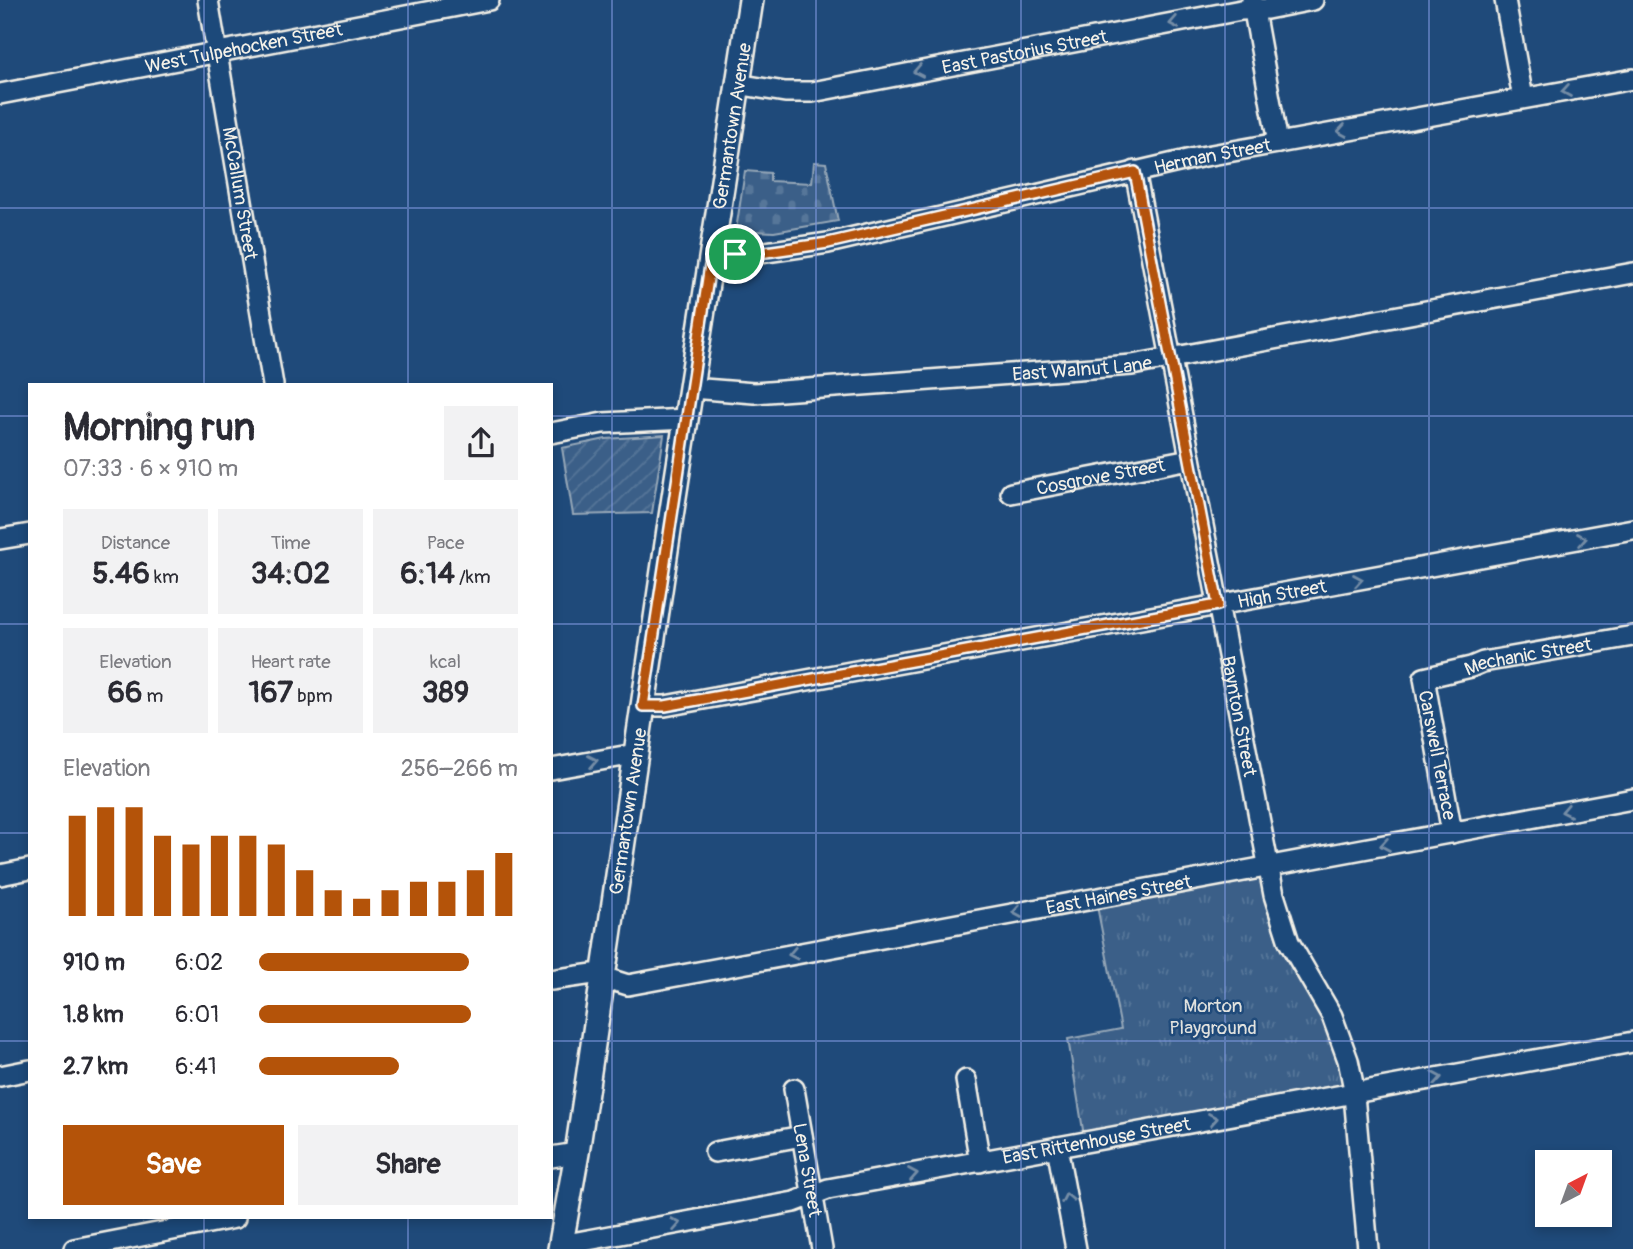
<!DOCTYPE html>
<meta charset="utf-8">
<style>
:root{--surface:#fff;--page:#f2f2f3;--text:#2b2b33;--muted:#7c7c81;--accent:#b45309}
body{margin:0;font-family:Pangolin,sans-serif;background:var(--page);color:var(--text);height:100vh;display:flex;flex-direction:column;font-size:26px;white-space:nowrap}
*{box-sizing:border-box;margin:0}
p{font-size:23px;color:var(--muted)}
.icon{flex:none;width:38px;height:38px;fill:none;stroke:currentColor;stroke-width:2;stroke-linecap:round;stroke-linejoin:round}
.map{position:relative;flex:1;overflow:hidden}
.panel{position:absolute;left:28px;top:383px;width:525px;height:836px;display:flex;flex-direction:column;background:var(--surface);border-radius:0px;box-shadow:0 4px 10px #0003}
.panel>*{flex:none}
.needle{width:46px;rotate:41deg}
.tools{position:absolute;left:1535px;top:1150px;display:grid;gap:14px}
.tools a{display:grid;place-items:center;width:77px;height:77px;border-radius:0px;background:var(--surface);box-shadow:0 4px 10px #0003;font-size:35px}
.pin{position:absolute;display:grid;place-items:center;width:60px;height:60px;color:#fff;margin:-30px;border:4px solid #fff;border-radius:50%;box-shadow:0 2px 7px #0007}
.round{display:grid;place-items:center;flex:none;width:74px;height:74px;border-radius:0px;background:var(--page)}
.head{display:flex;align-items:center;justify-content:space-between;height:119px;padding:0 35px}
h1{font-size:38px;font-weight:800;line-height:52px}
.metrics{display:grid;grid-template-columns:repeat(3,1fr);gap:10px;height:119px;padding:7px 35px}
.metrics div{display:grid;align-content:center;border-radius:0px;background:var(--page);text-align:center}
.metrics b{font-size:30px;font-weight:800}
.metrics small{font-size:19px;font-weight:400}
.metrics p{font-size:19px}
.chart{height:196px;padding:14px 35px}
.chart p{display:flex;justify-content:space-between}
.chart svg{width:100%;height:126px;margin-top:7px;stroke:var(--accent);stroke-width:6}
.primary-button{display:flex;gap:14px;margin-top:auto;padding:14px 35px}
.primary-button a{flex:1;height:80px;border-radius:0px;background:var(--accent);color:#fff;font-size:28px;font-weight:800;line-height:80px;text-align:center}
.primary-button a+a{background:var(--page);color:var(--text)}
ul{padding:0 35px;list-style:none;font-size:23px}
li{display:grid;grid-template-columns:112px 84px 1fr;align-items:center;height:52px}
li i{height:18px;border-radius:9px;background:var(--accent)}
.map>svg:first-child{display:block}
.grass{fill:url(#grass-tufts);stroke:#97a8b8;stroke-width:2}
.cemetery{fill:url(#cemetery-stones);stroke:#97a8b8;stroke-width:2}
.garden{fill:url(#garden-furrows);stroke:#97a8b8;stroke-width:2}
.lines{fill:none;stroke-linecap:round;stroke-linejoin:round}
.minor-casing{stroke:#f4f1e8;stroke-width:24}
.major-casing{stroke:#f4f1e8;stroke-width:28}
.minor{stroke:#1f4a7a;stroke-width:19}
.major{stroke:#1f4a7a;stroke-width:23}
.oneway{stroke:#748da6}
.route-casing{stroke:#fff;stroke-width:14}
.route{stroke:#b45309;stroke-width:9}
.grid{fill:none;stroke:#7e97df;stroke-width:2;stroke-opacity:0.55}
.labels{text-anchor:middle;stroke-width:5;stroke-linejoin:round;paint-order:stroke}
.street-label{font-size:19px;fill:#f4f1e8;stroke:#1f4a7a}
.park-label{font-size:19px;fill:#e1e2de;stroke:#1f4a7a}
</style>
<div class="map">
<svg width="1633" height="1249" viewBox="0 0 1633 1249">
<defs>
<pattern id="grass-tufts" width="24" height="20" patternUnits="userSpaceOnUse" patternTransform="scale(1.75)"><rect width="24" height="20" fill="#3a5f88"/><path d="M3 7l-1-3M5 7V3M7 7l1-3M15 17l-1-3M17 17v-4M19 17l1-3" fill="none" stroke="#577699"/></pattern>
<pattern id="cemetery-stones" width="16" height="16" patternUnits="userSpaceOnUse" patternTransform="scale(1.75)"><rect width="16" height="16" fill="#3a5f88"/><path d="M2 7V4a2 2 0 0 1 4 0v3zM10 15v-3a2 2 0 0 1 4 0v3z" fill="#577699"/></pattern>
<pattern id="garden-furrows" width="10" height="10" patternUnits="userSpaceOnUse" patternTransform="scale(1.75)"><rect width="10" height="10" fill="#3a5f88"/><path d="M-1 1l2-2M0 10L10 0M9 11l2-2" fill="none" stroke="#577699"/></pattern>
</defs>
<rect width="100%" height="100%" fill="#1f4a7a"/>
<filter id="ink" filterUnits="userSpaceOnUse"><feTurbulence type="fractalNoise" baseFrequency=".0143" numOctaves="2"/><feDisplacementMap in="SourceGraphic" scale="14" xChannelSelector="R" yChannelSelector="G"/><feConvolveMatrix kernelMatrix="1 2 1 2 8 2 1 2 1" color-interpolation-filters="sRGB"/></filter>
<g filter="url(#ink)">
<!-- grass -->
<path class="grass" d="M 1259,878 C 1268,892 1270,921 1277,940 C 1298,989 1342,1030 1342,1086 L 1084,1136 L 1068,1039 L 1121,1029 L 1097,906 Z"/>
<!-- cemetery -->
<polygon class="cemetery" points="814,162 826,163 838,221 774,232 736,230 745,171 770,173 770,181 812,183"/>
<!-- garden -->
<polygon class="garden" points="664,435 652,513 573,515 562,448 606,439"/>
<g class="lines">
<!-- minor casing -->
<g class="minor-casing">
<g id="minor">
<path id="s1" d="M 208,0 L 273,385"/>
<polyline points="1252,0 1278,143"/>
<polyline points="1505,0 1523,98"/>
<path id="s2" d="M 737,84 L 785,92 L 812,92 L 1241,10 L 1267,9 L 1313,0"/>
<path id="s3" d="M 0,94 L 489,0"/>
<path id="s4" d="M 1135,171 L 1274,895 L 1289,942 L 1332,1016 L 1348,1060 L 1353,1084 L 1368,1249"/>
<path id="s5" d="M 712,252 L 759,253 L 828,243 L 1200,157 L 1633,79"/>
<path id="s6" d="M 691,388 L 754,393 L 1132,365 L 1633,273"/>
<polyline points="551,433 603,423 687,419"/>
<path id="s7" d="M 1011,493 L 1190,459"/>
<polyline points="0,539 30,534"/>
<path id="s8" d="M 643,706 L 665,706 L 1633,529"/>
<polyline points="551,769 635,754"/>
<path id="s9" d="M 1452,833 L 1424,678 L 1471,667 L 1483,662 L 1633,636"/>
<polyline points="0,875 30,869"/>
<path id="s10" d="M 551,980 L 593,974 L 628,985 L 1633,799"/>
<polyline points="0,1076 30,1070"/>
<polyline points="966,1080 980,1162"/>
<path id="s11" d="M 794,1089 L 822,1249"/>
<polyline points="1057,1147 1076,1249"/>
<polyline points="715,1152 802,1136"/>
<polyline points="551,1157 577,1153"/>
<path id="s12" d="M 561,1245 L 794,1202 L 828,1189 L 1633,1042"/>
<polyline points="74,1249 235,1218"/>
</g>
</g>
<!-- major casing -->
<g class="major-casing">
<g id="major">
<path id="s13" d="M 560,1249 L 577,1153 L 670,523 L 751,0"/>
</g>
</g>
<!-- minor -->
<use href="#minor" class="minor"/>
<!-- major -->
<use href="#major" class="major"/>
</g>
<!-- one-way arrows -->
<defs><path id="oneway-chevron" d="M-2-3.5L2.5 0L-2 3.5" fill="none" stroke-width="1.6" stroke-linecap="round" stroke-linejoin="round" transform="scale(1.75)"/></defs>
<g class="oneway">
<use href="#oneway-chevron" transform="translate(1174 23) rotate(169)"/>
<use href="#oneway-chevron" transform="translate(918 71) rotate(169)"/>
<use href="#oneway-chevron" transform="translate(1566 91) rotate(170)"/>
<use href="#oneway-chevron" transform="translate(1342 131) rotate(170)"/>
<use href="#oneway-chevron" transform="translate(1582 539) rotate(-10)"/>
<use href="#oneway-chevron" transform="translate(1358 580) rotate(-10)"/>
<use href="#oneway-chevron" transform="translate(593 761) rotate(-11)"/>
<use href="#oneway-chevron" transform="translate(1566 811) rotate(169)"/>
<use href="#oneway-chevron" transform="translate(1385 845) rotate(170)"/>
<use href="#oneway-chevron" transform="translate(1017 912) rotate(170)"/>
<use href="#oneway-chevron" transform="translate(793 954) rotate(169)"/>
<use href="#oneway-chevron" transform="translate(1437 1078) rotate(-10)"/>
<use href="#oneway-chevron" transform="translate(1213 1119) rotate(-10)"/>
<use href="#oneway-chevron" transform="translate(913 1174) rotate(-10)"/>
<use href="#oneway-chevron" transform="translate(1067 1198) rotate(-101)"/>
<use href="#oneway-chevron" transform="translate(676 1224) rotate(-10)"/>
</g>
</g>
<g class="lines" filter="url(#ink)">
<!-- route casing -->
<g class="route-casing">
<polygon id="route" points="1135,172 1218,605 665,706 643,706 712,252 759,253 828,243"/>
</g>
<!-- route -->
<use href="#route" class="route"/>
</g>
<!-- grid -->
<path class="grid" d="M 204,0 L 204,385M 408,0 L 408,385M 612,0 L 612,1249M 816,0 L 816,1249M 1021,0 L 1021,1249M 1225,0 L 1225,1249M 1429,0 L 1429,1249M 0,208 L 1633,208M 0,416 L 30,416M 551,416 L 1633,416M 0,624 L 30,624M 551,624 L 1633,624M 0,833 L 30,833M 551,833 L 1633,833M 0,1041 L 30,1041M 551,1041 L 1633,1041M 204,1218 L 204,1249M 408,1218 L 408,1249"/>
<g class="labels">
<!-- street labels -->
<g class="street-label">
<text dy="7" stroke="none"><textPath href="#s3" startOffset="248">West Tulpehocken Street</textPath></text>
<text dy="7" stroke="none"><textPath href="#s2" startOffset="292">East Pastorius Street</textPath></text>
<text dy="7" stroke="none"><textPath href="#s13" startOffset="1136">Germantown Avenue</textPath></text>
<text dy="7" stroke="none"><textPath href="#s5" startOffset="511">Herman Street</textPath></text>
<text dy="7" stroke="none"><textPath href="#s1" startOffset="196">McCallum Street</textPath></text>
<text dy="7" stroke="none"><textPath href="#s6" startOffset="392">East Walnut Lane</textPath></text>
<text dy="7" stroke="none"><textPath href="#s7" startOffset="91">Cosgrove Street</textPath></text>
<text dy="7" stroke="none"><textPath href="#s8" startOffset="649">High Street</textPath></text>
<text dy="7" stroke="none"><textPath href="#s9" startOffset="264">Mechanic Street</textPath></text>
<text dy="7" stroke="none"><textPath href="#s4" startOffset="555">Baynton Street</textPath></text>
<text transform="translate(1438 755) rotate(79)" y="7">Carswell Terrace</text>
<text dy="7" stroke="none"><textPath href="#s13" startOffset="443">Germantown Avenue</textPath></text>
<text dy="7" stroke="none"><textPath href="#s10" startOffset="578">East Haines Street</textPath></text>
<text dy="7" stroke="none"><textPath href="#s12" startOffset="546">East Rittenhouse Street</textPath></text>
<text dy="7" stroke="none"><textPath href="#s11" startOffset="82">Lena Street</textPath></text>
</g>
<!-- park labels -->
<g class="park-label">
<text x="1213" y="1012">Morton<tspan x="1213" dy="22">Playground</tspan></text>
</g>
</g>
</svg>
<div class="tools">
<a><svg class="needle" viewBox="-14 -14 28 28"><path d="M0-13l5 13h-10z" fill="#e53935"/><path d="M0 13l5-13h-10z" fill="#7c7c81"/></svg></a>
</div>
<div class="pin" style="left:735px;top:254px;background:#1e9e55"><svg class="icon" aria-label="arrive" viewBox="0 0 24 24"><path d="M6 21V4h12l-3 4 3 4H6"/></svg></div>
<section class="panel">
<div class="head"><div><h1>Morning run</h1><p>07:33 · 6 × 910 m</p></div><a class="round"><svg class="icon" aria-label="share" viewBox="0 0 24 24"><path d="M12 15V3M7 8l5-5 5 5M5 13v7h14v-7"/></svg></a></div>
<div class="metrics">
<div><p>Distance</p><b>5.46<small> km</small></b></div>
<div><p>Time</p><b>34:02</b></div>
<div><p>Pace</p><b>6:14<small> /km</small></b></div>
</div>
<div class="metrics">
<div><p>Elevation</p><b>66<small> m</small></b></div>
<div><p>Heart rate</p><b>167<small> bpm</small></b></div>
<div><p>kcal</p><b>389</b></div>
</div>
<div class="chart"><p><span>Elevation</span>256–266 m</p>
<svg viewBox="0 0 160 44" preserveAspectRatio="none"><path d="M5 44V9M15 44V6M25 44V6M35 44V16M45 44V19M55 44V16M65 44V16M75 44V19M85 44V28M95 44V35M105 44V38M115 44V35M125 44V32M135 44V32M145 44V28M155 44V22"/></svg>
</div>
<ul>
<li><b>910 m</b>6:02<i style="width:81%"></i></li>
<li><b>1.8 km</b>6:01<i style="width:82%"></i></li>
<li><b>2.7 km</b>6:41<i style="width:54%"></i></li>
</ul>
<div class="primary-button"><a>Save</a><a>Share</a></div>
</section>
</div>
